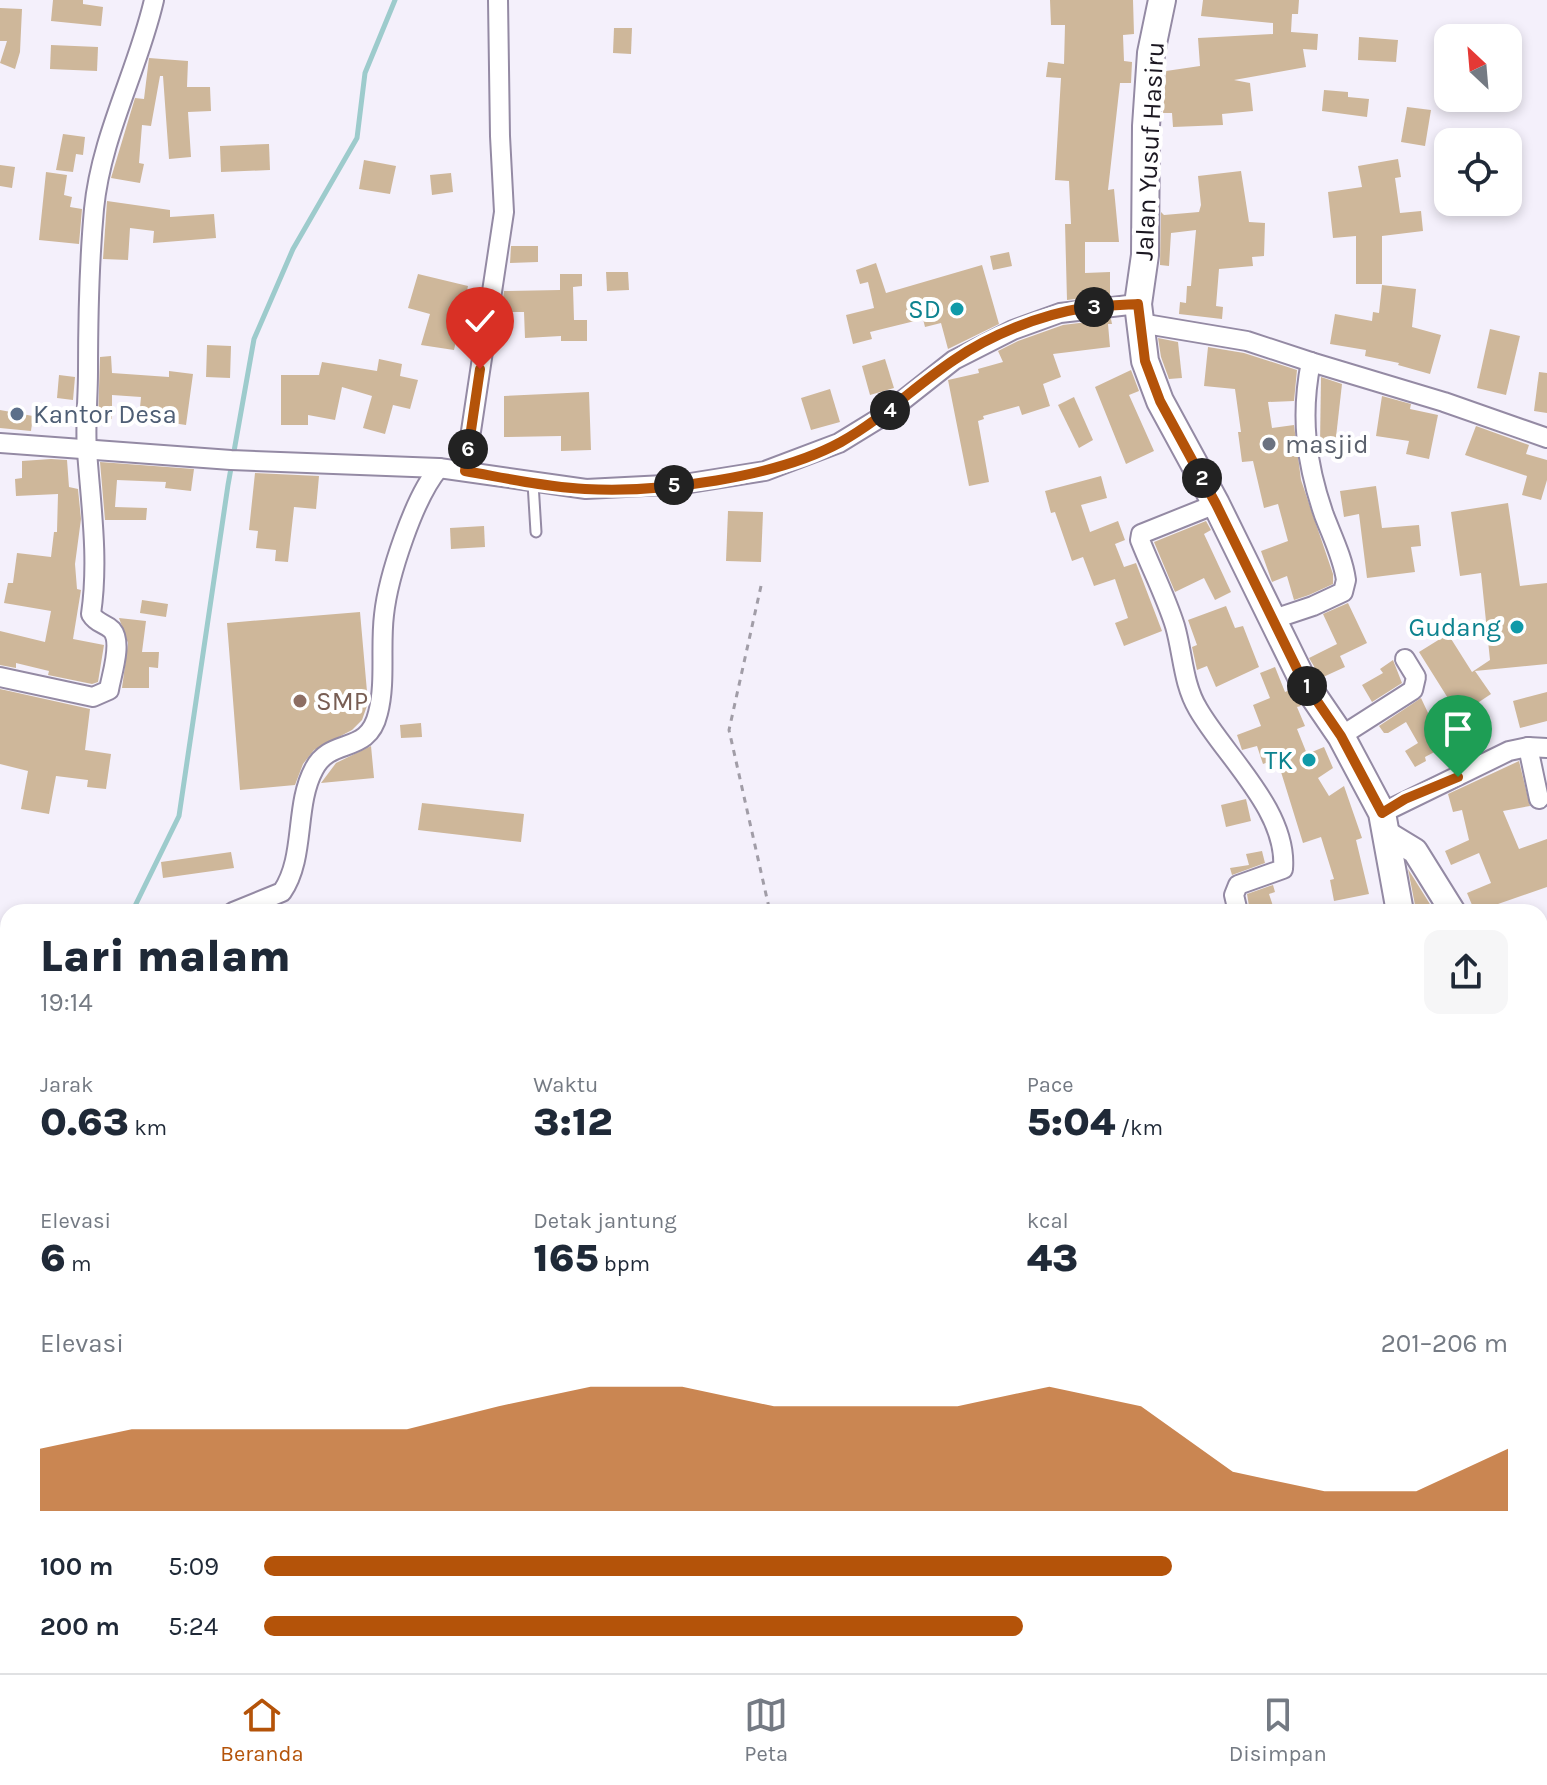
<!DOCTYPE html>
<html lang="id">
<meta charset="utf-8">
<style>
:root{--surface:#fff;--page:#f6f6f7;--text:#1f2937;--muted:#747a83;--line:#e0e1e3;--accent:#b45309}
body{margin:0;font-family:Karla,sans-serif;background:var(--page);color:var(--text);height:100vh;display:flex;flex-direction:column;font-size:30px;white-space:nowrap}
*{box-sizing:border-box;margin:0}
p{font-size:26px;color:var(--muted)}
.icon{flex:none;width:44px;height:44px;fill:none;stroke:currentColor;stroke-width:2;stroke-linecap:round;stroke-linejoin:round}
.map{position:relative;flex:1;overflow:hidden}
.sheet{position:absolute;left:0px;top:904px;width:1548px;height:770px;display:flex;flex-direction:column;background:var(--surface);border-radius:24px 24px 0 0;box-shadow:0 4px 12px #0003}
.sheet>*{flex:none}
.needle{width:52px;rotate:334deg}
.tools{position:absolute;left:1434px;top:24px;display:grid;gap:16px}
.tools a{display:grid;place-items:center;width:88px;height:88px;border-radius:16px;background:var(--surface);box-shadow:0 4px 12px #0003;font-size:40px}
.pin{position:absolute;display:grid;place-items:center;width:68px;height:68px;color:#fff;margin:-82px -34px;border-radius:50% 50% 50% 0;rotate:-45deg;box-shadow:0 0 8px #0007}
.pin .icon{rotate:45deg}
.km{position:absolute;width:40px;height:40px;margin:-20px;border-radius:50%;background:#222;color:#fff;font-size:22px;line-height:40px;text-align:center}
.round{display:grid;place-items:center;flex:none;width:84px;height:84px;border-radius:16px;background:var(--page)}
.overview{display:flex;align-items:center;justify-content:space-between;height:136px;padding:0 40px}
h1{font-size:44px;font-weight:800;line-height:60px}
.stats{display:grid;grid-template-columns:repeat(3,1fr);gap:12px;height:136px;padding:8px 40px}
.stats div{display:grid;align-content:center}
.stats b{font-size:40px;font-weight:800}
.stats small{font-size:22px;font-weight:400}
.stats p{font-size:22px}
.chart{height:224px;padding:16px 40px}
.chart p{display:flex;justify-content:space-between}
.chart svg{width:100%;height:144px;margin-top:8px;fill:var(--accent);opacity:.7}
ul{padding:0 40px;list-style:none;font-size:26px}
li{display:grid;grid-template-columns:128px 96px 1fr;align-items:center;height:60px}
li i{height:20px;border-radius:10px;background:var(--accent)}
.tab-bar{display:flex;justify-content:space-around;align-items:center;height:112px;border-top:2px solid var(--line);background:var(--surface);font-size:22px;color:var(--muted)}
.tab-bar a{display:grid;justify-items:center;gap:4px}
.tab-bar .on{color:var(--accent)}
.map>svg:first-child{display:block}
.lines{fill:none;stroke-linecap:round;stroke-linejoin:round}
.stream{stroke:#9dcbcc;stroke-width:5}
.building{fill:#ceb79a}
.service-casing{stroke:#948aa4;stroke-width:13}
.minor-casing{stroke:#948aa4;stroke-width:22}
.tertiary-casing{stroke:#948aa4;stroke-width:28}
.secondary-casing{stroke:#948aa4;stroke-width:30}
.path{stroke:#a19da7;stroke-width:3;stroke-dasharray:6 6;stroke-linecap:butt}
.service{stroke:#fff;stroke-width:9}
.minor{stroke:#fff;stroke-width:18}
.tertiary{stroke:#fff;stroke-width:24}
.secondary{stroke:#fff;stroke-width:26}
.route-casing{stroke:#fff;stroke-width:16}
.route{stroke:#b45309;stroke-width:10}
.culture-dot{fill:#0f9aa8;stroke:#fff;stroke-width:3}
.service-dot{fill:#5c6f8a;stroke:#fff;stroke-width:3}
.worship-dot{fill:#6b7280;stroke:#fff;stroke-width:3}
.education-dot{fill:#8d6e63;stroke:#fff;stroke-width:3}
.labels{text-anchor:middle;stroke-width:8;stroke-linejoin:round;paint-order:stroke}
.street-label{font-size:26px;fill:#1b1721;stroke:#fff}
.culture-label{font-size:26px;fill:#0d838f;stroke:#fff;text-anchor:end}
.service-label{font-size:26px;fill:#4e5e75;stroke:#fff;text-anchor:start}
.worship-label{font-size:26px;fill:#5b616d;stroke:#fff;text-anchor:start}
.education-label{font-size:26px;fill:#785e54;stroke:#fff;text-anchor:start}
</style>
<div class="map">
<svg width="1547" height="1673" viewBox="0 0 1547 1673">
<rect width="100%" height="100%" fill="#f4f0fb"/>
<g class="lines">
<!-- stream -->
<g class="stream">
<polyline points="132,912 179,816 228,485 254,339 293,249 357,138 365,73 395,0"/>
<polyline points="0,1251 8,1236"/>
<polyline points="803,1666 804,1673"/>
</g>
</g>
<!-- building -->
<g class="building">
<polygon points="53,0 83,0 83,4 103,7 101,26 51,21"/>
<polygon points="1050,0 1133,0 1134,34 1123,35 1124,61 1132,62 1131,83 1120,83 1108,190 1114,189 1119,242 1085,242 1085,273 1110,272 1110,295 1067,300 1065,224 1071,224 1069,181 1055,180 1061,78 1046,77 1048,62 1064,64 1065,25 1051,25"/>
<polygon points="1203,0 1299,0 1298,14 1292,14 1291,32 1318,34 1317,50 1303,49 1306,67 1234,80 1250,83 1253,111 1222,114 1223,125 1173,127 1172,113 1163,113 1166,71 1200,66 1198,38 1273,34 1273,23 1201,16"/>
<polygon points="0,8 22,9 20,52 15,69 0,63 7,41 0,41"/>
<polygon points="614,28 632,28 631,54 613,53"/>
<polygon points="1359,37 1398,40 1396,62 1358,60"/>
<polygon points="51,45 98,47 97,71 50,69"/>
<polygon points="149,58 188,61 187,87 210,87 211,111 188,112 191,157 169,159 163,76 160,76 151,126 142,125 139,163 144,164 140,183 111,178 135,98 144,99"/>
<polygon points="1324,90 1348,92 1348,97 1369,99 1367,117 1322,111"/>
<polygon points="1407,107 1431,110 1425,146 1401,142"/>
<polygon points="63,134 85,137 83,155 76,154 73,172 56,170"/>
<polygon points="269,144 270,170 221,172 220,146"/>
<polygon points="1398,159 1401,177 1395,178 1400,213 1421,211 1423,231 1382,236 1382,284 1356,284 1356,236 1333,238 1328,192 1362,187 1358,166"/>
<polygon points="364,160 396,166 390,194 359,189"/>
<polygon points="0,165 15,167 12,188 0,186"/>
<polygon points="1241,171 1249,222 1265,223 1264,256 1252,257 1253,266 1219,269 1216,306 1223,307 1222,319 1179,314 1180,302 1186,303 1187,286 1191,286 1196,230 1171,233 1169,266 1160,265 1161,212 1164,215 1199,212 1201,205 1198,176"/>
<polygon points="46,172 67,175 64,195 72,197 70,207 82,209 79,244 39,240"/>
<polygon points="451,173 453,192 432,195 430,175"/>
<polygon points="107,201 170,210 170,217 214,214 216,238 153,243 154,231 130,228 128,260 103,259"/>
<polygon points="511,246 538,246 538,262 510,263"/>
<polygon points="1009,252 1012,266 993,270 990,256"/>
<polygon points="876,263 886,293 982,265 999,324 948,349 941,323 925,327 923,319 870,332 872,339 853,344 846,315 874,308 868,282 860,284 856,270"/>
<polygon points="606,272 628,272 629,290 607,291"/>
<polygon points="418,274 468,286 454,350 421,345 430,314 408,308"/>
<polygon points="560,274 582,274 582,286 573,287 574,320 587,320 587,341 561,341 561,336 525,338 524,312 501,312 504,291 560,290"/>
<polygon points="1382,285 1416,289 1412,327 1441,335 1430,374 1398,365 1399,363 1365,356 1366,350 1330,344 1335,314 1372,321 1373,312 1379,313"/>
<polygon points="1111,319 1112,324 1108,324 1110,347 1053,354 1061,377 1043,384 1050,406 1022,415 1019,406 983,416 984,419 978,421 989,482 969,486 948,380 979,373 978,369 1003,362 998,351 1018,341 1063,325"/>
<polygon points="1490,329 1520,336 1506,395 1477,388"/>
<polygon points="1158,338 1178,342 1182,378 1169,379 1161,357"/>
<polygon points="207,345 231,346 230,378 206,377"/>
<polygon points="1208,347 1244,353 1297,370 1294,401 1268,402 1272,428 1294,425 1301,480 1333,574 1333,584 1309,595 1294,600 1287,576 1272,582 1261,551 1288,541 1278,504 1264,508 1253,461 1242,462 1238,432 1241,432 1235,389 1204,386"/>
<polygon points="111,356 112,373 169,377 169,371 193,374 186,425 139,418 141,397 112,395 112,419 98,420 100,357"/>
<polygon points="379,359 402,364 400,376 418,380 410,409 393,405 385,434 363,428 372,396 342,387 335,420 308,415 308,425 281,425 281,375 319,375 322,362 377,371"/>
<polygon points="885,359 894,388 870,395 862,366"/>
<polygon points="1131,370 1139,391 1129,395 1154,451 1126,464 1095,387"/>
<polygon points="1539,372 1547,373 1547,413 1534,411"/>
<polygon points="59,375 75,377 73,400 57,398"/>
<polygon points="1321,377 1342,384 1335,446 1320,445"/>
<polygon points="830,389 840,422 811,430 801,398"/>
<polygon points="589,392 591,450 561,451 561,436 504,437 504,396"/>
<polygon points="1382,396 1411,404 1410,409 1438,415 1429,459 1406,454 1409,441 1376,436"/>
<polygon points="1074,397 1093,440 1079,448 1058,405"/>
<polygon points="0,410 33,416 31,431 0,428"/>
<polygon points="1476,426 1529,445 1526,454 1547,460 1547,480 1541,500 1522,495 1527,476 1465,455"/>
<polygon points="51,459 67,460 69,487 78,489 81,519 75,564 77,589 81,590 73,639 104,645 98,682 92,684 48,675 49,671 16,663 16,668 0,665 0,631 45,642 51,611 4,603 8,583 13,583 17,553 51,557 54,532 57,532 58,494 16,496 15,479 22,478 22,461"/>
<polygon points="100,462 194,469 191,491 165,488 166,482 117,480 115,507 147,508 146,520 105,520"/>
<polygon points="255,473 319,476 316,509 294,507 288,562 275,561 276,550 256,548 258,531 249,530"/>
<polygon points="1101,476 1107,498 1081,505 1090,532 1118,521 1125,540 1115,544 1124,567 1136,563 1162,631 1124,646 1115,623 1128,618 1115,579 1094,586 1083,557 1072,561 1055,512 1051,513 1045,491"/>
<polygon points="1376,486 1382,528 1419,525 1421,546 1411,547 1415,572 1367,578 1359,514 1344,517 1340,491"/>
<polygon points="1508,503 1520,586 1547,583 1547,664 1475,671 1491,694 1452,720 1461,738 1425,757 1426,761 1415,767 1405,751 1418,743 1406,722 1388,733 1384,733 1379,726 1421,698 1429,715 1451,703 1419,652 1448,634 1472,672 1490,660 1481,573 1460,576 1451,512"/>
<polygon points="728,511 763,512 761,562 726,561"/>
<polygon points="1206,521 1211,530 1204,534 1231,592 1215,600 1204,578 1175,592 1154,542"/>
<polygon points="484,526 485,547 451,549 450,528"/>
<polygon points="142,600 168,604 166,617 140,613"/>
<polygon points="1348,603 1367,643 1340,656 1345,667 1321,678 1309,658 1337,644 1323,614"/>
<polygon points="1226,606 1235,628 1243,626 1259,667 1216,687 1207,666 1197,670 1192,647 1197,645 1188,620"/>
<polygon points="360,612 368,703 362,720 352,730 314,750 303,764 295,785 240,790 227,623"/>
<polygon points="119,618 146,621 142,652 159,652 158,668 149,667 149,688 122,688 128,643"/>
<polygon points="1393,660 1402,683 1372,702 1362,685 1383,673 1380,669"/>
<polygon points="1275,667 1285,692 1290,690 1301,706 1297,707 1305,726 1297,729 1307,754 1324,747 1333,768 1318,778 1329,796 1344,786 1362,838 1356,840 1369,894 1334,901 1330,880 1334,879 1321,837 1303,843 1277,759 1263,764 1257,746 1242,750 1237,735 1261,726 1253,705 1270,698 1260,673"/>
<polygon points="0,689 90,709 85,750 111,754 106,789 87,787 88,780 56,776 49,814 21,809 28,771 0,764"/>
<polygon points="1547,692 1547,721 1520,728 1513,701"/>
<polygon points="421,723 422,737 401,738 400,725"/>
<polygon points="371,746 374,778 321,783 336,763"/>
<polygon points="1519,761 1530,806 1503,811 1519,849 1547,839 1547,887 1475,912 1467,893 1491,883 1479,853 1451,865 1445,851 1469,840 1462,810 1453,812 1448,794"/>
<polygon points="1246,799 1251,821 1226,827 1221,805"/>
<polygon points="422,803 524,814 521,842 418,830"/>
<polygon points="1262,851 1265,863 1232,875 1230,868 1249,865 1246,854"/>
<polygon points="231,852 234,868 163,878 161,862"/>
<polygon points="1408,869 1433,909 1434,912 1416,910"/>
<polygon points="1273,885 1275,892 1269,894 1275,912 1250,912 1247,894"/>
</g>
<g class="lines">
<!-- service casing -->
<g class="service-casing">
<polyline id="service" points="533,483 536,532"/>
</g>
<!-- minor casing -->
<g class="minor-casing">
<g id="minor">
<polyline points="1140,323 1247,341 1311,362"/>
<polyline points="0,443 231,460 439,468 586,489 684,484 765,471 839,443 883,416 954,360 1013,330 1060,313 1138,304"/>
<polyline points="465,471 504,212 500,136 498,0"/>
<path d="M 1216,504 L 1141,534 L 1140,540 C 1151,568 1166,597 1175,626 C 1183,654 1183,684 1198,709 C 1225,756 1288,811 1283,869 L 1238,885 L 1234,895 L 1238,912"/>
<path d="M 1271,620 L 1313,606 L 1343,592 L 1346,580 C 1343,558 1332,536 1324,515 C 1306,463 1300,416 1311,362 L 1444,402 L 1547,438"/>
<path d="M 0,677 L 93,697 L 109,690 C 111,676 123,643 112,630 C 105,623 97,624 91,614 C 99,560 91,506 87,451 C 85,425 88,398 88,372 C 88,318 89,264 94,209 C 101,136 138,70 154,0"/>
<polyline points="1341,736 1413,690 1416,677 1405,659"/>
<polyline points="1528,747 1539,799"/>
<polyline points="1382,813 1509,751 1528,747 1547,748"/>
<path d="M 233,912 L 282,892 C 306,857 294,806 314,769 C 331,736 368,756 378,713 C 386,682 380,647 384,615 C 388,577 414,497 439,468"/>
<polyline points="0,1205 8,1212"/>
<polyline points="3,1269 8,1260"/>
<polyline points="152,1666 153,1673"/>
</g>
</g>
<!-- tertiary casing -->
<g class="tertiary-casing">
<g id="tertiary">
<polyline points="1387,834 1415,851 1453,912"/>
<polyline points="1540,1078 1547,1092"/>
<polyline points="1540,1448 1547,1448"/>
<polyline points="0,1530 8,1529"/>
</g>
</g>
<!-- secondary casing -->
<g class="secondary-casing">
<g id="secondary">
<polyline points="1162,0 1151,53 1146,126 1145,255 1138,304 1145,361 1160,401 1216,504 1302,679 1341,736 1382,813 1400,912"/>
<polyline points="1189,1673 1191,1666"/>
</g>
</g>
<!-- path -->
<polyline class="path" points="761,586 729,730 770,912"/>
<!-- service -->
<use href="#service" class="service"/>
<!-- minor -->
<use href="#minor" class="minor"/>
<!-- tertiary -->
<use href="#tertiary" class="tertiary"/>
<!-- secondary -->
<use href="#secondary" class="secondary"/>
</g>
<g class="lines">
<!-- route casing -->
<g class="route-casing">
<path id="route" d="M 480,369 L 465,471 C 505,478 545,487 585,489 C 660,493 775,478 841,442 C 882,419 915,386 954,360 C 990,335 1040,315 1083,308 C 1101,305 1120,305 1138,304 L 1145,361 L 1160,401 L 1216,504 L 1302,679 L 1341,736 L 1382,813 L 1405,799 L 1458,777"/>
</g>
<!-- route -->
<use href="#route" class="route"/>
</g>
<!-- markers -->
<g class="culture-dot">
<circle cx="957" cy="309" r="8"/>
<circle cx="1517" cy="627" r="8"/>
<circle cx="1309" cy="760" r="8"/>
</g>
<circle class="service-dot" cx="17" cy="414" r="8"/>
<circle class="worship-dot" cx="1269" cy="444" r="8"/>
<circle class="education-dot" cx="300" cy="701" r="8"/>
<g class="labels">
<!-- street labels -->
<g class="street-label">
<text transform="translate(1149 151) rotate(-87)" y="9">Jalan Yusuf Hasiru</text>
</g>
<!-- culture labels -->
<g class="culture-label">
<text x="941" y="318">SD</text>
<text x="1501" y="636">Gudang</text>
<text x="1293" y="769">TK</text>
</g>
<!-- service labels -->
<g class="service-label">
<text x="33" y="423">Kantor Desa</text>
</g>
<!-- worship labels -->
<g class="worship-label">
<text x="1285" y="453">masjid</text>
</g>
<!-- education labels -->
<g class="education-label">
<text x="316" y="710">SMP</text>
</g>
</g>
</svg>
<div class="tools">
<a><svg class="needle" viewBox="-14 -14 28 28"><path d="M0-13l5 13h-10z" fill="#e53935"/><path d="M0 13l5-13h-10z" fill="#747a83"/></svg></a>
<a><svg class="icon" aria-label="locate" viewBox="0 0 24 24"><circle cx="12" cy="12" r="6"/><path d="M12 2v4M12 18v4M2 12h4M18 12h4"/></svg></a>
</div>
<div class="pin" style="left:1458px;top:777px;background:#1e9e55"><svg class="icon" aria-label="arrive" viewBox="0 0 24 24"><path d="M6 21V4h12l-3 4 3 4H6"/></svg></div>
<div class="pin" style="left:480px;top:369px;background:#d93025"><svg class="icon" aria-label="check" viewBox="0 0 24 24"><path d="M5 12l5 5 9-10"/></svg></div>
<b class="km" style="left:1307px;top:686px">1</b>
<b class="km" style="left:1202px;top:478px">2</b>
<b class="km" style="left:1094px;top:307px">3</b>
<b class="km" style="left:890px;top:410px">4</b>
<b class="km" style="left:674px;top:485px">5</b>
<b class="km" style="left:468px;top:449px">6</b>
<section class="sheet">
<div class="overview"><div><h1>Lari malam</h1><p>19:14</p></div><a class="round"><svg class="icon" aria-label="share" viewBox="0 0 24 24"><path d="M12 15V3M7 8l5-5 5 5M5 13v7h14v-7"/></svg></a></div>
<div class="stats">
<div><p>Jarak</p><b>0.63<small> km</small></b></div>
<div><p>Waktu</p><b>3:12</b></div>
<div><p>Pace</p><b>5:04<small> /km</small></b></div>
</div>
<div class="stats">
<div><p>Elevasi</p><b>6<small> m</small></b></div>
<div><p>Detak jantung</p><b>165<small> bpm</small></b></div>
<div><p>kcal</p><b>43</b></div>
</div>
<div class="chart"><p><span>Elevasi</span>201–206 m</p>
<svg viewBox="0 0 160 44" preserveAspectRatio="none"><path d="M0 44V25L10 19L20 19L30 19L40 19L50 12L60 6L70 6L80 12L90 12L100 12L110 6L120 12L130 32L140 38L150 38L160 25V44z"/></svg>
</div>
<ul>
<li><b>100 m</b>5:09<i style="width:73%"></i></li>
<li><b>200 m</b>5:24<i style="width:61%"></i></li>
</ul>
</section>
</div>
<nav class="tab-bar">
<a class="on"><svg class="icon" aria-label="home" viewBox="0 0 24 24"><path d="M3 11l9-7 9 7M6 9v11h12V9"/></svg>Beranda</a>
<a><svg class="icon" aria-label="map" viewBox="0 0 24 24"><path d="M3 6l6-2 6 2 6-2v14l-6 2-6-2-6 2zM9 4v14M15 6v14"/></svg>Peta</a>
<a><svg class="icon" aria-label="saved" viewBox="0 0 24 24"><path d="M7 4h10v16l-5-4-5 4z"/></svg>Disimpan</a>
</nav>
